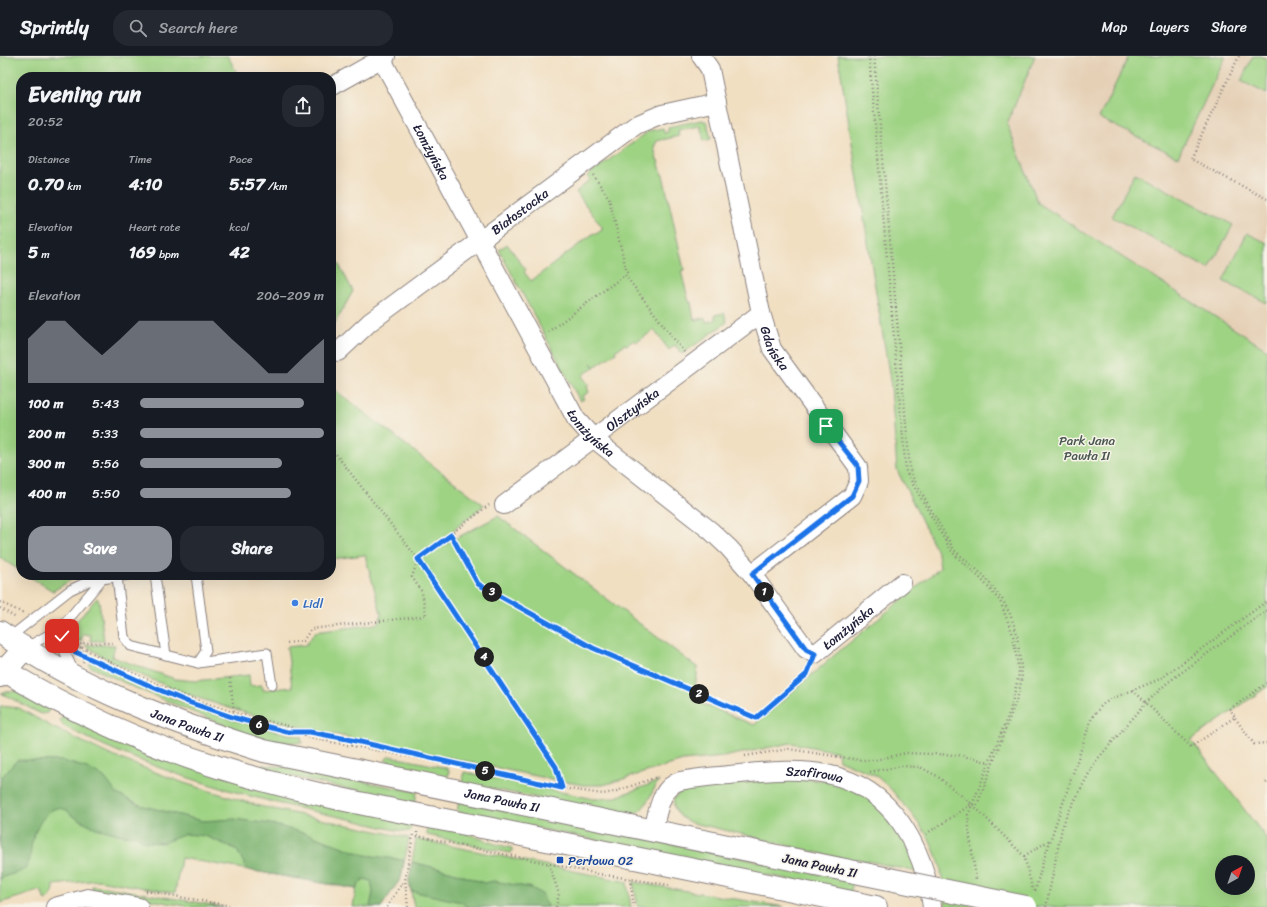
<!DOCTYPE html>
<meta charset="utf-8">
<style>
:root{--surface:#171b24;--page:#242831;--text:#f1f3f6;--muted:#9ea1a6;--line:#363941;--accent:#8c9099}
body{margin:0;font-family:Sriracha,sans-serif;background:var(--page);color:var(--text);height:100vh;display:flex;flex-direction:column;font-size:15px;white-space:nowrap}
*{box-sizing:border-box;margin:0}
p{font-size:13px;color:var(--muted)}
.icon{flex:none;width:22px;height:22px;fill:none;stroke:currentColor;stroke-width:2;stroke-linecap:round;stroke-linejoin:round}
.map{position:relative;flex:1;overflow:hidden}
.sheet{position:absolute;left:16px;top:16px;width:320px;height:508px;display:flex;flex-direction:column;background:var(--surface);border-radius:16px;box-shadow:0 4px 16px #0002}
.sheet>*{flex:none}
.needle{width:26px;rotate:40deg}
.buttons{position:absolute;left:1215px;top:799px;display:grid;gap:8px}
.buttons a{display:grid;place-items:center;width:40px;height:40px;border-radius:50%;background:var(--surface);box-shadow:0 4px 16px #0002;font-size:20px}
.pin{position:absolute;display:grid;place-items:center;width:34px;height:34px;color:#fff;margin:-17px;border-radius:8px;box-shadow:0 2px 6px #0006}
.km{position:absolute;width:20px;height:20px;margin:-10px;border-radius:50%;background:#222;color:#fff;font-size:11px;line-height:20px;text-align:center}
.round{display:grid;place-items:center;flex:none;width:42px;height:42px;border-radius:16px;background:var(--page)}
.headline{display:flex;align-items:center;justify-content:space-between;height:68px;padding:0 12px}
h1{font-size:22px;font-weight:800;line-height:30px}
.metrics{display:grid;grid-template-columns:repeat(3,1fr);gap:6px;height:68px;padding:4px 12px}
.metrics div{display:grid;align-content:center}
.metrics b{font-size:17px;font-weight:800}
.metrics small{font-size:11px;font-weight:400}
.metrics p{font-size:11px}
.chart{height:112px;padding:8px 12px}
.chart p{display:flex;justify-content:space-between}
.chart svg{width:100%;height:72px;margin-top:4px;fill:var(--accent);opacity:.7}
.primary-button{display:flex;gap:8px;margin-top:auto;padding:8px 12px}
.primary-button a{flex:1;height:46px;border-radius:16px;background:var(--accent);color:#fff;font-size:16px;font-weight:800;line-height:46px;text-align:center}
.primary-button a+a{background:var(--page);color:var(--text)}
ul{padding:0 12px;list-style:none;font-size:13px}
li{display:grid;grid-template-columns:64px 48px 1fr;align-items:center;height:30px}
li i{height:10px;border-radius:5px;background:var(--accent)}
header{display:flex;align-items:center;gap:24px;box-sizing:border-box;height:56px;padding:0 20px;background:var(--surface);border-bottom:1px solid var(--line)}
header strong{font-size:19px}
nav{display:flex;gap:22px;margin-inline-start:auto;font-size:14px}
.search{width:280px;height:36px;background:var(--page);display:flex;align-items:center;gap:10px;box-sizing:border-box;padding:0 14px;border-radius:16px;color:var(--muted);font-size:15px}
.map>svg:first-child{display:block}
.built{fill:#e5d0b6}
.green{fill:#9fd384;stroke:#607a60;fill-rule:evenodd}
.forest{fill:#7fb572;stroke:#506c56}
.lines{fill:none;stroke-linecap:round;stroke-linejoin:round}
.service-casing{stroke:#8a807e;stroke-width:11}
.minor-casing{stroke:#8a807e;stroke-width:20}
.tertiary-casing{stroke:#8a807e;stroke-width:24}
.primary-casing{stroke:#8a807e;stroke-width:24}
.path{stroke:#8a807e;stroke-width:2.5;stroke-dasharray:1 3;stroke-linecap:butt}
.service{stroke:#fff;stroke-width:9}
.minor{stroke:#fff;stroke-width:18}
.tertiary{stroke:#fff;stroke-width:22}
.primary{stroke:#fff;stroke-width:22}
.primary-bridge-casing{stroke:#8a807e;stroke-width:24;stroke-linecap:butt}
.primary-bridge{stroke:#fff;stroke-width:22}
.route-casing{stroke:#fff;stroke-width:8}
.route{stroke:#1a73e8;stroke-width:5}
.shop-dot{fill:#3f7fe0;stroke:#f7f3e8;stroke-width:1.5}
.transit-dot{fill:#1a4fb4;stroke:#f7f3e8;stroke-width:1.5}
.labels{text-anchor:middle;stroke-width:3;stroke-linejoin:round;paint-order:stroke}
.street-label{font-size:13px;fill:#22223b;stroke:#f7f3e8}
.park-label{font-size:13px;fill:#485751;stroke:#f7f3e8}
.shop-label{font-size:13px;fill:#366cbe;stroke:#f7f3e8;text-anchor:start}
.transit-label{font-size:13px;fill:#164399;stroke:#f7f3e8;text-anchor:start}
</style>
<header>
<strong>Sprintly</strong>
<div class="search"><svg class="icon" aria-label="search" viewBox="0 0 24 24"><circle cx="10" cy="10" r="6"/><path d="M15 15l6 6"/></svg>Search here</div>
<nav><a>Map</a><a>Layers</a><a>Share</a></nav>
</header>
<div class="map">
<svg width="1267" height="851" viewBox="0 0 1267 851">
<rect width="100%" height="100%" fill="#f7f3e8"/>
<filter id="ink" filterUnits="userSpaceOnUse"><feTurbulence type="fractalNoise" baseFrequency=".025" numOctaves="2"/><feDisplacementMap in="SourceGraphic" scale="8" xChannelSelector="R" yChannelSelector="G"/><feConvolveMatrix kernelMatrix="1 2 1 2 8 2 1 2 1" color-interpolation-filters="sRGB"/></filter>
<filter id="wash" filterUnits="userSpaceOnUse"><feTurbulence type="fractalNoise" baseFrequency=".012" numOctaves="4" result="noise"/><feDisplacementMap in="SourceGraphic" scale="16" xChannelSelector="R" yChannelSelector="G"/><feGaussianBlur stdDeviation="0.9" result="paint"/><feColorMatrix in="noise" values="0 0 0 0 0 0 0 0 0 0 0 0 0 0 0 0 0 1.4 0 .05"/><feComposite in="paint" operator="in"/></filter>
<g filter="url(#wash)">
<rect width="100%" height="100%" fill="#f1dfc2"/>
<!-- built -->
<polygon class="built" points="1035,0 1267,0 1267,294 1038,147 1007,68"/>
<!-- green -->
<g class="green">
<polygon points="0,0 228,0 239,21 21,21 21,515 0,502"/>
<path d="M 838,0 L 1035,0 L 1007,68 L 1038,147 L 1267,294 L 1267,631 L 1191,684 L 1267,783 L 1267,851 L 946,851 L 940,808 L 928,781 L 913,760 L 889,731 L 875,719 L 839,704 L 838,696 L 791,687 L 723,701 L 683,705 L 603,729 L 583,729 C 526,719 469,705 411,694 C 322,676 239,661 155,625 C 131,615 106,604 85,589 L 115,589 L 112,601 L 175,623 L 195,625 L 249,619 L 250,630 L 262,629 L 263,634 L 292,631 L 287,591 L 306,589 L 315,576 L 376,568 L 380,565 L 381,557 L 365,499 L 331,503 L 331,331 L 484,449 L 421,501 L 498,460 L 698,612 L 693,644 L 754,669 L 831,602 L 940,512 L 938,498 L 897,414 L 891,330 ZM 1222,806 L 1248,806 L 1248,832 L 1222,832 Z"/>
<polygon points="1129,0 1226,0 1178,101 1099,62"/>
<polygon points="1253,0 1260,0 1267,3 1267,38 1241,25"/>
<polygon points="702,64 707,66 711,83 704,85 700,70 678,74 679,80 657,85 654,91 657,104 658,104 662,119 663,119 684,214 681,215 689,246 691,246 694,264 705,262 706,266 715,264 715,259 724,257 727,266 682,298 675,289 669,294 654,274 637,286 634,284 627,289 625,288 615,295 616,297 594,311 591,307 594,311 582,320 589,329 587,331 589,336 582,340 584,343 580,345 499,194 507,188 526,214 524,216 531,225 594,177 596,178 602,174 602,171 576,136 590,124 587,120 649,75 663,72 664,77 668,76 668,71"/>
<polygon points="1135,117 1233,169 1209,213 1112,161"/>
<polygon points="1247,177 1267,187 1267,247 1223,225"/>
<polygon points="331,194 353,235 331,274"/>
<polygon points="27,519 79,519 53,535"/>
<polygon points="97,542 99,545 104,585 90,585 91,579 83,578 81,585 78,585 66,577"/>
<path d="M 91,605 C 136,627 182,648 230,663 C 253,670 277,675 301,681 L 302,687 L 265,685 L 243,677 L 136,632 L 89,610 Z"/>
<polygon points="13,635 22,635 51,651 47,657 41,658 1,637"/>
<path d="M 0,650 L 19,652 L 52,671 L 110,699 L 184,727 L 259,750 L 409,782 L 401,822 L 381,851 L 353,851 L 356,833 L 181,802 L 175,837 L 98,824 L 54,829 C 54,837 52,840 45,845 L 41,834 L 0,847 Z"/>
<path d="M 64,658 L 412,765 L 410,775 C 401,777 365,767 354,764 C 251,743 157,718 63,670 L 60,664 Z"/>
<polygon points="389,700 447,712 449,715 447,724 385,704"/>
<polygon points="263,709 294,712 417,736 415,748 262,714"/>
<path d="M 464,716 L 594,743 L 613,742 L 659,725 C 649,739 647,756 628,760 L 462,727 Z"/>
<path d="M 791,721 C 807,724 831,724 845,730 C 879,742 908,782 918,816 L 858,803 L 857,806 C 802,794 747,778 692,767 C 680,762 672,755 674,742 L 684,733 Z"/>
<polygon points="459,744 853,825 851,836 457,756"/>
<polygon points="427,768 463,776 495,788 512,792 512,796 510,797 427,779"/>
<polygon points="416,783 623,825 627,827 631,851 414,851 409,824"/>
<polygon points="633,826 784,851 638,851"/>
<polygon points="92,830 105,831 224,851 192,851 92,834"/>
</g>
<!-- forest -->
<g class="forest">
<path d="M 17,704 L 63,705 L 87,712 L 104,721 L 117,738 L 140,749 L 203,765 L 234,763 L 271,768 L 307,778 L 365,799 L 404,804 L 401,822 L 381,851 L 370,851 L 373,836 L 371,825 L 365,823 L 359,827 L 357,833 L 248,814 L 236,793 L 205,780 L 186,778 L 162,787 L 145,786 L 136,780 L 122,779 L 96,772 L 71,759 L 67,754 C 64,753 60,752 57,752 C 43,755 32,779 31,792 C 30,800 31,805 25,812 C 20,818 7,818 0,823 L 0,723 Z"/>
<polygon points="412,806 453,816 484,827 494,825 532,832 543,839 547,851 468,851 461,846 411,835 409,824"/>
</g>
</g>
<g filter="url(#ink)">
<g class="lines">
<!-- service casing -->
<g class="service-casing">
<g id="service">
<polyline points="155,519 166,599"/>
<polyline points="117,520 124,581 131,590 198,607 206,595 196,519"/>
<polyline points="61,572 62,590 74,616"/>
<polyline points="10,581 70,534 89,525 128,519"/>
<polyline points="25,592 61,572 103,522"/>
<polyline points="198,607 267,597 272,629"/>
</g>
</g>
<!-- minor casing -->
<g class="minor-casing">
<g id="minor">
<path id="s1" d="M 380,0 L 576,363 L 594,383 L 711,475 L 729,492 L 752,518 L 806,593 L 815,598 L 902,527"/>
<path id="s2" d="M 701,0 L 710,13 L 712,23 L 761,257 L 772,293 L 858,411 L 859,425 L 852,440 L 752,518"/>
<polyline points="331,31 386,0"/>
<path id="s3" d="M 338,296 L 370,266 L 636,69 L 662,58 L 717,46"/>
<path id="s4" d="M 504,449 L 761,257"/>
<path id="s5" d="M 653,774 C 658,756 660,731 680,725 C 700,721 720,720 740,718 C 803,711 861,710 901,767 C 919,793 928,820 932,851"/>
<polyline points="55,851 88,842 139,851"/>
</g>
</g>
<!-- tertiary casing -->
<g class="tertiary-casing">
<polyline id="tertiary" points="0,620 25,592"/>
</g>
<!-- primary casing -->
<g class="primary-casing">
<g id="primary">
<path id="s6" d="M 0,576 C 80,632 172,666 264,695 L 855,816"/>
<path d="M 0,612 C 69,654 143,688 221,712 C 314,741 411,757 507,776 C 630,801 753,826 876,851"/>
</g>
</g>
<!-- path -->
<g class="path">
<polyline points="869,0 906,416 952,496 981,523 1000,545 1013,579 1017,604 1019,618 1010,655 968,759 970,783 976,823"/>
<polyline points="874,0 910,414 912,420 954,494 984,520 1002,543 1010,558 1017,578 1022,619 1019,637 976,752"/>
<polyline points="1239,0 1190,103 1267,143"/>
<polyline points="593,119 609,142 627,217 625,219"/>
<polyline points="548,276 625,219 684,296"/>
<polyline points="331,392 418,503 556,711 562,732"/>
<polyline points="451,479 477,528 593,592 756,662 807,618 809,612"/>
<polyline points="0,546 23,557"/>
<polyline points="0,552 16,562"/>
<polyline points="287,587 303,585 311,573 426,560 422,536 412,521 418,503 489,449"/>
<polyline points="75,588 128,615 180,638 235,657 288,670 309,682 440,706"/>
<path d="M 78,597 C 148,627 232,676 310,676 L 562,732 L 603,738 L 614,736 L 657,721"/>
<polyline points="83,606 86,600 80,591 81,587 114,587"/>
<polyline points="230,622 234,657"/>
<polyline points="1133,634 1191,691 1235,661 1230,653 1267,627"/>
<polyline points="1235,662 1254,688 1267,687"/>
<polyline points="745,700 789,693 859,704 875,704 906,697 958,699 989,706"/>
<polyline points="870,716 902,710 920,711 937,720 972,748 1024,800 1033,835"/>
<polyline points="1266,727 1267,726"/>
<polyline points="417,776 417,780 599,818 669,829"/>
<polyline points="926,778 972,748"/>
<polyline points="1024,800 1050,784"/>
<polyline points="549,808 559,838 556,851"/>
<polyline points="630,823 634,851"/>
<polyline points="146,835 236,851"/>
<polyline points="1035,835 1042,809 1092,661 1102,649 1111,643 1160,623 1267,545"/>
<polyline points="387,851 404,824"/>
<polyline points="408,851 405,824 413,779"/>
<polyline points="1046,851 1062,772 1066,761 1095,706 1146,647 1167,627 1267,554"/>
</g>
<!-- service -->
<use href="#service" class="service"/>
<!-- minor -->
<use href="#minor" class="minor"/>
<!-- tertiary -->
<use href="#tertiary" class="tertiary"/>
<!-- primary -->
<use href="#primary" class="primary"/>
<!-- primary-bridge casing -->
<g class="primary-bridge-casing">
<polyline id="primary-bridge" points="855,816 1026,851"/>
</g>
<!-- primary-bridge -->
<use href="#primary-bridge" class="primary-bridge"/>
</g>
</g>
<g class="lines" filter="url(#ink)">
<!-- route casing -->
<g class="route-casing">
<polyline id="route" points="62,580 62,590 155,632 188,646 235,662 287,676 310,676 347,683 562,732 556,711 418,503 451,479 478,528 593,592 756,662 807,618 815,598 806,593 752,518 852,440 859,425 858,410 826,370"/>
</g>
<!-- route -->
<use href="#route" class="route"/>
</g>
<!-- markers -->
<circle class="shop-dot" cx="295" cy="547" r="4"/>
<rect class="transit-dot" x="556" y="800" width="8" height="8" rx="2"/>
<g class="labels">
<!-- street labels -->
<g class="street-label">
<text dy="5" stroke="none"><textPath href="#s1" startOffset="109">Łomżyńska</textPath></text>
<text dy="5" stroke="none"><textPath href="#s3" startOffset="230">Białostocka</textPath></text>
<text dy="5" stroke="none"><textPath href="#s2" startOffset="303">Gdańska</textPath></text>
<text dy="5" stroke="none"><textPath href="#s4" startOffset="160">Olsztyńska</textPath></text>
<text dy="5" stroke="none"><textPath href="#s1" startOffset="433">Łomżyńska</textPath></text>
<text dy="5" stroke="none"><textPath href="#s1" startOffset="793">Łomżyńska</textPath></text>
<text dy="5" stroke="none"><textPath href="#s6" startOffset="210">Jana Pawła II</textPath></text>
<text dy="5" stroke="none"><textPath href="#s5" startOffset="194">Szafirowa</textPath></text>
<text dy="5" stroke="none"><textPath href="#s6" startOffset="534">Jana Pawła II</textPath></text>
<text transform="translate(820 809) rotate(12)" y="5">Jana Pawła II</text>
</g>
<!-- park labels -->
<g class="park-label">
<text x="1087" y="389">Park Jana<tspan x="1087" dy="15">Pawła II</tspan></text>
</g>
<!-- shop labels -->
<g class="shop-label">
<text x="303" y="552">Lidl</text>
</g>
<!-- transit labels -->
<g class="transit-label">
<text x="568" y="809">Perłowa 02</text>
</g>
</g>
</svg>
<div class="buttons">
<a><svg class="needle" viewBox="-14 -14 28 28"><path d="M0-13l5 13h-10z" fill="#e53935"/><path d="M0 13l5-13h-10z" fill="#9ea1a6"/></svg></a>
</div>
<div class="pin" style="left:826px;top:370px;background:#1e9e55"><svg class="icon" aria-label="arrive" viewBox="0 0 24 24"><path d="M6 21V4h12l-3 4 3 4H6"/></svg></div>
<div class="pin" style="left:62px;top:580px;background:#d93025"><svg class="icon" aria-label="check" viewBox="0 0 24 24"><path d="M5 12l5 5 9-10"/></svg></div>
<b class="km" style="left:764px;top:536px">1</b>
<b class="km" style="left:699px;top:638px">2</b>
<b class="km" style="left:492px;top:536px">3</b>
<b class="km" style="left:484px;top:601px">4</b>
<b class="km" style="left:485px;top:715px">5</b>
<b class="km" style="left:259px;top:669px">6</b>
<section class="sheet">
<div class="headline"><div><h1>Evening run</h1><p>20:52</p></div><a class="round"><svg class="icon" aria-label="share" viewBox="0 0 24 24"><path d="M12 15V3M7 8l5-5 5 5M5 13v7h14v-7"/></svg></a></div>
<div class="metrics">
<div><p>Distance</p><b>0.70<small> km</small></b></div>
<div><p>Time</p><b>4:10</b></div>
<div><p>Pace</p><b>5:57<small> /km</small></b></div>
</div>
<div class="metrics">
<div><p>Elevation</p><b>5<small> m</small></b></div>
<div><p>Heart rate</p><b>169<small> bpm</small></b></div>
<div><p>kcal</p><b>42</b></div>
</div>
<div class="chart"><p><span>Elevation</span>206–209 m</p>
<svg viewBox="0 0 160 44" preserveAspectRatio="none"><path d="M0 44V17L10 6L20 6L30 17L40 27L50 17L60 6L70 6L80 6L90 6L100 6L110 17L120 27L130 38L140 38L150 27L160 17V44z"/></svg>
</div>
<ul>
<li><b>100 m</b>5:43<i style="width:89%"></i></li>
<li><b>200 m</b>5:33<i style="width:100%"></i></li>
<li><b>300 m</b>5:56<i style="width:77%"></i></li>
<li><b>400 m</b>5:50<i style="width:82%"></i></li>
</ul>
<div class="primary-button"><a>Save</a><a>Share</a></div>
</section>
</div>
